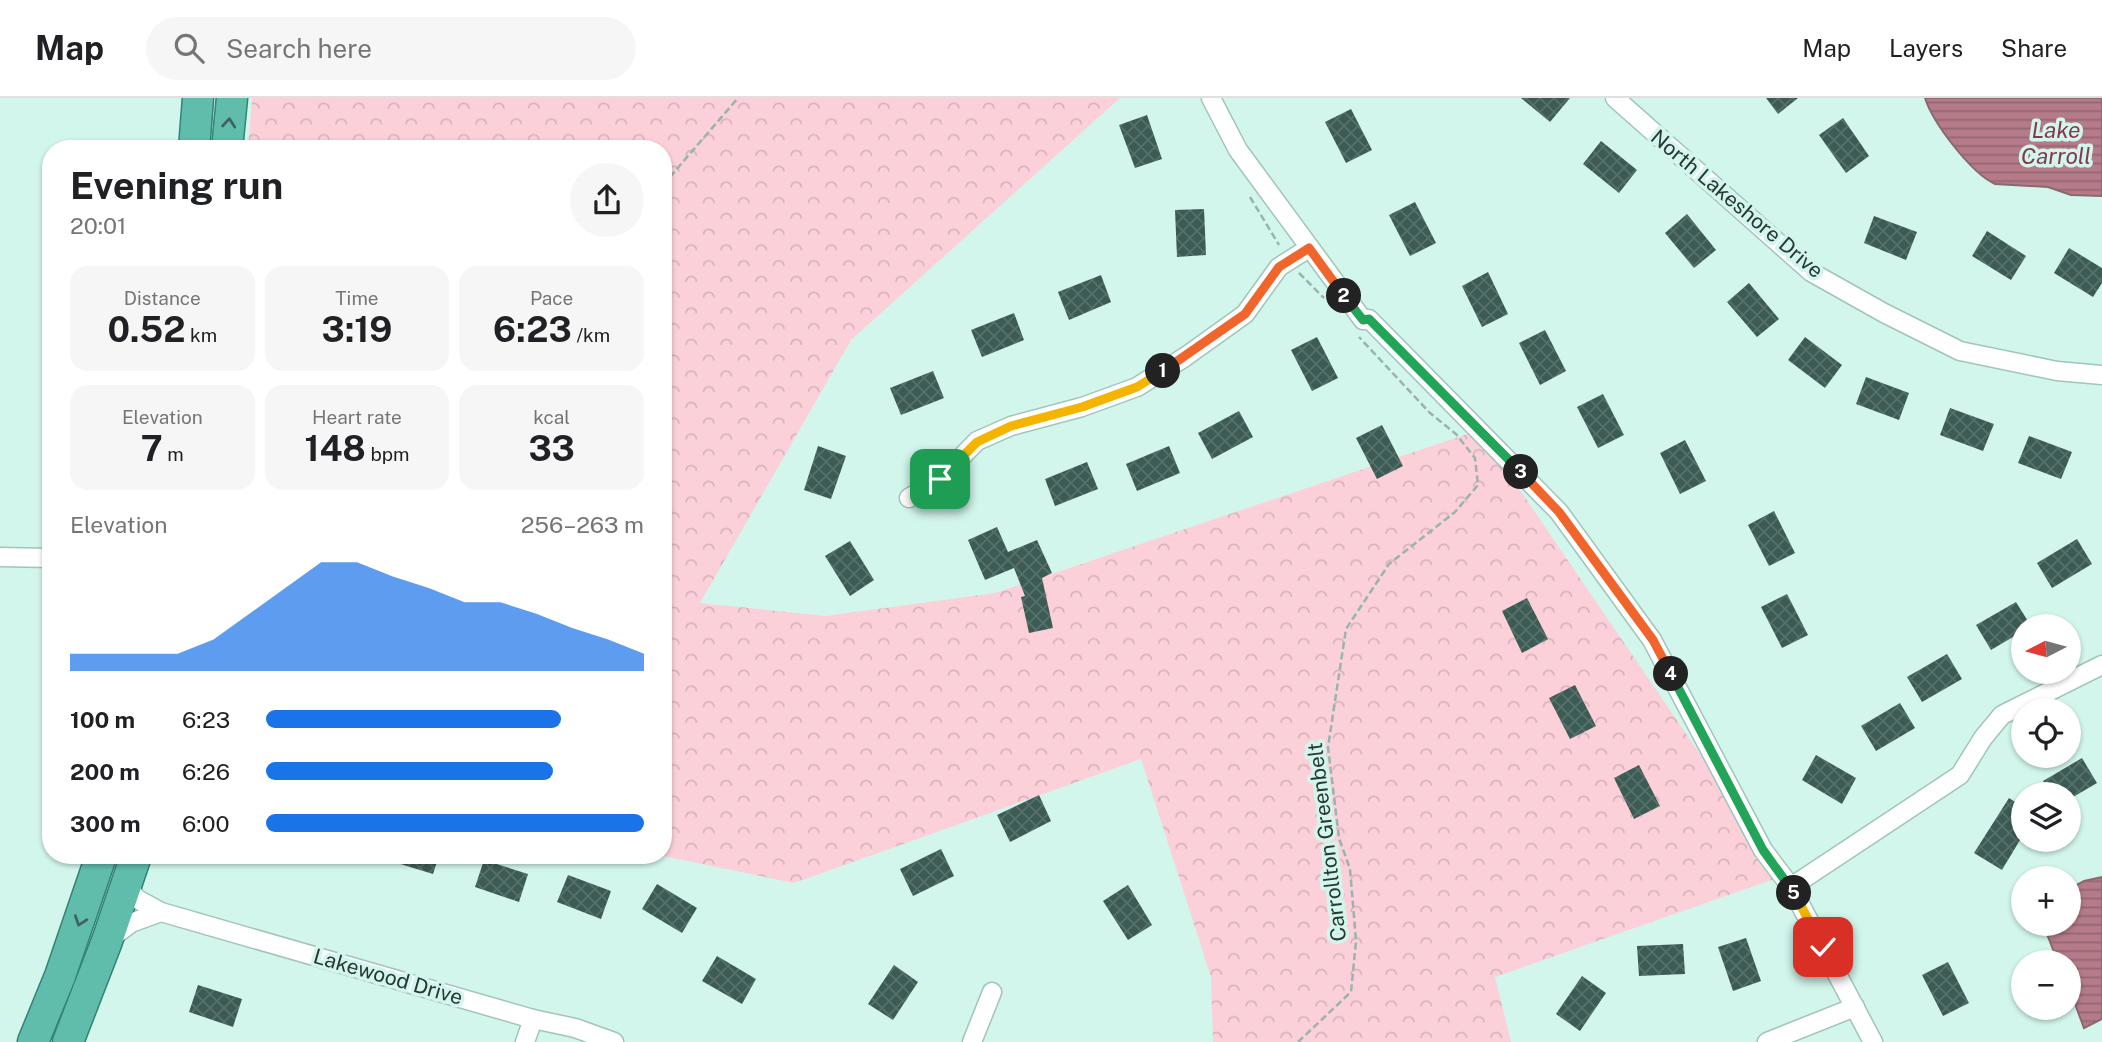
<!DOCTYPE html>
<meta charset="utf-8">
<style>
:root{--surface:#fff;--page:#f6f6f6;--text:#202124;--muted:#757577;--line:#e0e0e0;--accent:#1a73e8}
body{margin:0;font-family:"Public Sans",sans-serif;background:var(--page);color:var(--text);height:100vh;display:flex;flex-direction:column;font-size:26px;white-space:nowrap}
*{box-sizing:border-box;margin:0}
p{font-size:23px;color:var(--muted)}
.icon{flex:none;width:38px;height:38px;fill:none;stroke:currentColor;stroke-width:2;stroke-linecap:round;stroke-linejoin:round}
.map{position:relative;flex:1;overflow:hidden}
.drawer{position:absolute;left:42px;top:42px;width:630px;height:724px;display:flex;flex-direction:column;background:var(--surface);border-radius:28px;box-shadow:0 2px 5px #0004}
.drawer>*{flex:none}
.needle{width:46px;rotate:264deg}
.controls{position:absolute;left:2011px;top:516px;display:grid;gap:14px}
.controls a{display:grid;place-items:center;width:70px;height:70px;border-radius:50%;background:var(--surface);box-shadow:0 2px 5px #0004;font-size:35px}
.pin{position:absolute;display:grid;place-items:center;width:60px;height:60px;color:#fff;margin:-30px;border-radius:14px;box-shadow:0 4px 10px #0006}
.km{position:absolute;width:35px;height:35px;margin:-18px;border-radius:50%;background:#222;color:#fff;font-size:19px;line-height:35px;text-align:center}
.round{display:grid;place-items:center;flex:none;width:74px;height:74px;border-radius:37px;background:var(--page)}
.overview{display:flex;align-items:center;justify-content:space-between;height:119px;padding:0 28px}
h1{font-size:38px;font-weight:700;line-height:52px}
.stats{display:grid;grid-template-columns:repeat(3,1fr);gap:10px;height:119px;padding:7px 28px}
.stats div{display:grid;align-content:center;border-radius:18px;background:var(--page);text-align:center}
.stats b{font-size:35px;font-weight:700}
.stats small{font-size:19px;font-weight:400}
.stats p{font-size:19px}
.chart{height:196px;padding:14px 28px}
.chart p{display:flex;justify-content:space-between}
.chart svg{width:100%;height:126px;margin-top:7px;fill:var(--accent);opacity:.7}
ul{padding:0 28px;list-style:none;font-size:23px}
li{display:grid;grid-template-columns:112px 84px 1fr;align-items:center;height:52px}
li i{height:18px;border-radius:9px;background:var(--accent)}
header{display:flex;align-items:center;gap:42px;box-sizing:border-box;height:98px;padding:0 35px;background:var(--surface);border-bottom:2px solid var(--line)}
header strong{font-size:33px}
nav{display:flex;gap:38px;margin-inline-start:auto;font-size:24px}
.search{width:490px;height:63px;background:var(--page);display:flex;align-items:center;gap:18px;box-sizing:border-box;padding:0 24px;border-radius:38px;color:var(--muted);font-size:26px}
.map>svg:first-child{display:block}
.forest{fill:url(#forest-crowns)}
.water{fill:url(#water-rules);stroke:#8b6770;stroke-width:2}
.building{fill:url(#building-cross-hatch)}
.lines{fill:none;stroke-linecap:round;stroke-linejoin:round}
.minor-casing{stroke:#a1c4bb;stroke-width:21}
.trunk-casing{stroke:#348374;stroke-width:33}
.path{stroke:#98b4ad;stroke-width:2.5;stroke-dasharray:7 3.5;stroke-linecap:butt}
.minor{stroke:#fff;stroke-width:18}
.trunk{stroke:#60bcab;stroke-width:30}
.oneway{stroke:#3d665e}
.split-1-casing{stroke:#fff;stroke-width:14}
.split-2-casing{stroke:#fff;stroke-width:14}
.split-3-casing{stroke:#fff;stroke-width:14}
.split-4-casing{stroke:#fff;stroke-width:14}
.split-5-casing{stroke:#fff;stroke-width:14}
.split-6-casing{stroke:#fff;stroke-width:14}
.split-1{stroke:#f5b400;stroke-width:9}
.split-2{stroke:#f0652b;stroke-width:9}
.split-3{stroke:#22a559;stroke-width:9}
.split-4{stroke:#f0652b;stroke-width:9}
.split-5{stroke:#22a559;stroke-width:9}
.split-6{stroke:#f5b400;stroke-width:9}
.labels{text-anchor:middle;stroke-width:7;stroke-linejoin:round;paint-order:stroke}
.street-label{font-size:21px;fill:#2a3834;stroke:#d2f6ec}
.water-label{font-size:23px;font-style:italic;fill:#83394e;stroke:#d2f6ec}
</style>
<header>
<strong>Map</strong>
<div class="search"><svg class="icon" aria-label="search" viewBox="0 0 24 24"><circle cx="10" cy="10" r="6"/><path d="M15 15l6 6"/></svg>Search here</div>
<nav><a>Map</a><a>Layers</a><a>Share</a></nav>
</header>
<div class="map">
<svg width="2102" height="944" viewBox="0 0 2102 944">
<defs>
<pattern id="forest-crowns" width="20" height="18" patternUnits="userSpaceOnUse" patternTransform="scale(1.75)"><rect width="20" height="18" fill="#fcd0d9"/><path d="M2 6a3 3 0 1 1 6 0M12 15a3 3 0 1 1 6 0" fill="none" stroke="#d8b3bb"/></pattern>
<pattern id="water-rules" width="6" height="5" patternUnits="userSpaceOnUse" patternTransform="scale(1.75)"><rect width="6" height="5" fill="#b57b89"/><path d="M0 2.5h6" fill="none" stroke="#936671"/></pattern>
<pattern id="building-cross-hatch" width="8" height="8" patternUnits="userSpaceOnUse" patternTransform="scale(1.75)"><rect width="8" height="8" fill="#3c5b54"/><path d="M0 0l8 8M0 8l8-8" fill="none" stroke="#56706a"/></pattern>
</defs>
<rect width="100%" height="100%" fill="#d2f6ec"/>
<!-- forest -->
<polygon class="forest" points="252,0 1120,0 851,242 700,505 826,518 995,495 1479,332 1783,778 1495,879 1511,944 1213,944 1211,879 1141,661 794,785 663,758 663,51 248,51"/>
<!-- water -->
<g class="water">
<path d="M 1925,0 L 2102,0 L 2102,98 L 2071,97 L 2048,89 L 1995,86 C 1971,75 1933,25 1925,0 Z"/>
<polygon points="2102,779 2102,921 2084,930 2069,890 2068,864 2058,864 2043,826 2068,826 2069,791 2084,783"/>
</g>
<!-- building -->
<g class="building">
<polygon points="1521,0 1570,0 1550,24"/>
<polygon points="1766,0 1798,0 1778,16"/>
<polygon points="1351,11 1372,52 1346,65 1325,24"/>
<polygon points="1147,17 1162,61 1135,70 1119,27"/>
<polygon points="1843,20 1869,58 1846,75 1819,37"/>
<polygon points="1601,43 1637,72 1619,95 1583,66"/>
<polygon points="1415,104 1436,145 1410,158 1389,117"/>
<polygon points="1204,111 1206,157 1177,159 1175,112"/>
<polygon points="1687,116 1716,152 1694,170 1665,135"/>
<polygon points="1874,118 1917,134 1906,162 1864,145"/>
<polygon points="1987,133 2026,158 2011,182 1972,158"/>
<polygon points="2069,150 2102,170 2102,185 2093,199 2054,175"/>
<polygon points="1488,174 1508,216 1482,229 1462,188"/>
<polygon points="1101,177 1111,204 1069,222 1058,194"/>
<polygon points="1749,185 1779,221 1757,239 1727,204"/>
<polygon points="1014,215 1024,242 982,259 971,232"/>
<polygon points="1545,232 1566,273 1540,287 1519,245"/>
<polygon points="1317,239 1338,280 1312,293 1291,252"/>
<polygon points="1805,239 1842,267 1825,290 1788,262"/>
<polygon points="933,273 944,300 901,317 890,290"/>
<polygon points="1866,279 1909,295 1899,322 1856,306"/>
<polygon points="1603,296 1624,337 1598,350 1577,309"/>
<polygon points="1950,310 1994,326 1983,353 1940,337"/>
<polygon points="1239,313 1253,339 1212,361 1198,335"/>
<polygon points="1382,327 1403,368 1377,381 1356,340"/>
<polygon points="2029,338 2072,354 2061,381 2018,365"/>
<polygon points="1685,342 1706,383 1680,396 1660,355"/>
<polygon points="818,348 846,358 831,401 804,392"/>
<polygon points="1169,348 1180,375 1137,393 1126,366"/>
<polygon points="1087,364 1098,391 1055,408 1045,381"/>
<polygon points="1774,413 1795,455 1769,468 1748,427"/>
<polygon points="997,429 1008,454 1037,442 1052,475 1042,480 1053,530 1029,535 1021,499 1025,498 1014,470 985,482 968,442"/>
<polygon points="2077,441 2092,466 2052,490 2037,465"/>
<polygon points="850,443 874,482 850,498 825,458"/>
<polygon points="1787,496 1808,537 1782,550 1761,509"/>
<polygon points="1527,500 1548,541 1522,555 1502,513"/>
<polygon points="2016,504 2031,528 2023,528 2023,533 1991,552 1976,527"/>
<polygon points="1947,556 1962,581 1922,604 1907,579"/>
<polygon points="1575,587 1596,628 1570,641 1549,600"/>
<polygon points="1900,605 1915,630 1876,653 1861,628"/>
<polygon points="1816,657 1856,680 1842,706 1802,682"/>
<polygon points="2082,660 2097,685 2068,702 2068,696 2051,696 2043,683"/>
<polygon points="1639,667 1660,708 1634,721 1614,680"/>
<polygon points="1039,697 1051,723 1010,744 997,717"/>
<polygon points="2009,700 2023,709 2023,737 2002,772 1974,755"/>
<polygon points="941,751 954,778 913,798 900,771"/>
<polygon points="384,758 439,758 433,776 384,761"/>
<polygon points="484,762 528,776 519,804 475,789"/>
<polygon points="568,777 611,793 601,821 557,804"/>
<polygon points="657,786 697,810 682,835 642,811"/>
<polygon points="1128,787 1152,827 1128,842 1103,803"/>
<polygon points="1746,840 1761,883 1733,893 1718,849"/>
<polygon points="1683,846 1685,876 1639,878 1637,848"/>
<polygon points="717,858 756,881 742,906 702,883"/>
<polygon points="1948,864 1969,905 1943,918 1922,877"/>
<polygon points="894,867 918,884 893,922 868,906"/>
<polygon points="1582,878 1606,895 1580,933 1556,916"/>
<polygon points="198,887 242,901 233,929 189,914"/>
</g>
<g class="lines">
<!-- minor casing -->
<g class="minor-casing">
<g id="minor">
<polyline points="1211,0 1238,52 1363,222 1369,221 1559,414 1652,542 1763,752 1791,789 1873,944"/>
<polyline points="1615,0 1811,174 1884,215 1960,253 2057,273 2102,277"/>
<polyline points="909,400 940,381 977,343 1011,328 1082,309 1137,289 1185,259 1245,216 1279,169 1309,150"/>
<polyline points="0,459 51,460"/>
<polyline points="127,787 137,801 161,814 533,921 575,930 614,944"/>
<polyline points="1791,789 1960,677 1983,640 2002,617 2102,567"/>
<polyline points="111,840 131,825 161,814"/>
<polyline points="525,944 533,921"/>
<polyline points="972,944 992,894"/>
<polyline points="1767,944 1855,909"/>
</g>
</g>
<!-- trunk casing -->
<g class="trunk-casing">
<g id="trunk">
<polyline points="194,51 198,0"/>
<polyline points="227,51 232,0"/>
<polyline points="33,944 60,878 101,758"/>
<polyline points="68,944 107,843 136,758"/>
</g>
</g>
<!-- path -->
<g class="path">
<polyline points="663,87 738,0"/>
<polyline points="1250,99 1279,147"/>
<polyline points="1299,175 1324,200"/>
<polyline points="1298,944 1351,894 1356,843 1350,771 1339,740 1328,649 1346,531 1389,466 1455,414 1478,387 1475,360 1456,336 1430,315 1359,239"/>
</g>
<!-- minor -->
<use href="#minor" class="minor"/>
<!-- trunk -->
<use href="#trunk" class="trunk"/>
</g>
<!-- one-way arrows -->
<defs><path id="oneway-chevron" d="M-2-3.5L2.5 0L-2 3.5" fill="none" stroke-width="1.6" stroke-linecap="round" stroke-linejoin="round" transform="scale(1.75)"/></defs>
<g class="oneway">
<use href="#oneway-chevron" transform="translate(229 25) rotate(-85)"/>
<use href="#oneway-chevron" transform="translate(80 823) rotate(109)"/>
</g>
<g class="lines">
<!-- split-1 casing -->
<g class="split-1-casing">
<polyline id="split-1" points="940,381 977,344 1011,328 1082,309 1137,289 1163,273"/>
</g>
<!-- split-2 casing -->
<g class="split-2-casing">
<polyline id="split-2" points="1163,273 1245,216 1279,169 1309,150 1344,198"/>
</g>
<!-- split-3 casing -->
<g class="split-3-casing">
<polyline id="split-3" points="1344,198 1363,222 1369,221 1521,374"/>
</g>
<!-- split-4 casing -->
<g class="split-4-casing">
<polyline id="split-4" points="1521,374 1559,414 1653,542 1671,576"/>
</g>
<!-- split-5 casing -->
<g class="split-5-casing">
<polyline id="split-5" points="1671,576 1763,752 1794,795"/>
</g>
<!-- split-6 casing -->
<g class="split-6-casing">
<polyline id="split-6" points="1794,795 1823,849"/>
</g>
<!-- split-1 -->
<use href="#split-1" class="split-1"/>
<!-- split-2 -->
<use href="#split-2" class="split-2"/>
<!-- split-3 -->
<use href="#split-3" class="split-3"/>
<!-- split-4 -->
<use href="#split-4" class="split-4"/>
<!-- split-5 -->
<use href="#split-5" class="split-5"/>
<!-- split-6 -->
<use href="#split-6" class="split-6"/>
</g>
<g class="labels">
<!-- street labels -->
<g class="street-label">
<text transform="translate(1737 106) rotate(40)" y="7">North Lakeshore Drive</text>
<text transform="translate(1327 744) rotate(-97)" y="7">Carrollton Greenbelt</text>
<text transform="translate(388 879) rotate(16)" y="7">Lakewood Drive</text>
</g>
<!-- water labels -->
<g class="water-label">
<text x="2056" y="40">Lake<tspan x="2056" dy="26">Carroll</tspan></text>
</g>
</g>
</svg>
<div class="controls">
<a><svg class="needle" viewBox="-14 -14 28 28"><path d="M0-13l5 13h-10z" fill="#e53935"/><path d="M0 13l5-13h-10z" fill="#757577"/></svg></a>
<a><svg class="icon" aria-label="locate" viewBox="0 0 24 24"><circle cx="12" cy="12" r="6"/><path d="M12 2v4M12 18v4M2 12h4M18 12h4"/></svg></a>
<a><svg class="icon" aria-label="layers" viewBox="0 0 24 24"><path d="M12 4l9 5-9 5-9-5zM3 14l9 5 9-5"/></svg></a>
<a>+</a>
<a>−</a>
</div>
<div class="pin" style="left:940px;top:381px;background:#1e9e55"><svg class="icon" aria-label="arrive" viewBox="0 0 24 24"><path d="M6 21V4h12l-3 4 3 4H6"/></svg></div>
<div class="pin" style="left:1823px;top:849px;background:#d93025"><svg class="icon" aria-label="check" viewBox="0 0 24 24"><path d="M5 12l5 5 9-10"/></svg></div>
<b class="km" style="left:1163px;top:273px">1</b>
<b class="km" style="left:1344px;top:198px">2</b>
<b class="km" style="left:1521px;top:374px">3</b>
<b class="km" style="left:1671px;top:576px">4</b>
<b class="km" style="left:1794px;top:795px">5</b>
<section class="drawer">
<div class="overview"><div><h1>Evening run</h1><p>20:01</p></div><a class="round"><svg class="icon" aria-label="share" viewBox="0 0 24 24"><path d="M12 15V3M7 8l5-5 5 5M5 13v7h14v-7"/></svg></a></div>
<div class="stats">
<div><p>Distance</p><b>0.52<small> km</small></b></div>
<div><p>Time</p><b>3:19</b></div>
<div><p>Pace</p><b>6:23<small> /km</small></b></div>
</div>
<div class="stats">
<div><p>Elevation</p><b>7<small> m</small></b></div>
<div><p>Heart rate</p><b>148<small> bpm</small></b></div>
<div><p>kcal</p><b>33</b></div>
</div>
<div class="chart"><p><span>Elevation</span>256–263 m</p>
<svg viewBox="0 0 160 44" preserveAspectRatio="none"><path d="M0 44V38L10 38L20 38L30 38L40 33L50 24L60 15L70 6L80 6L90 11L100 15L110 20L120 20L130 24L140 29L150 33L160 38V44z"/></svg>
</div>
<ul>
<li><b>100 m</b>6:23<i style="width:78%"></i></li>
<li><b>200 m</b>6:26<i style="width:76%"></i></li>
<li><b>300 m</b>6:00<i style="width:100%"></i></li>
</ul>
</section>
</div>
